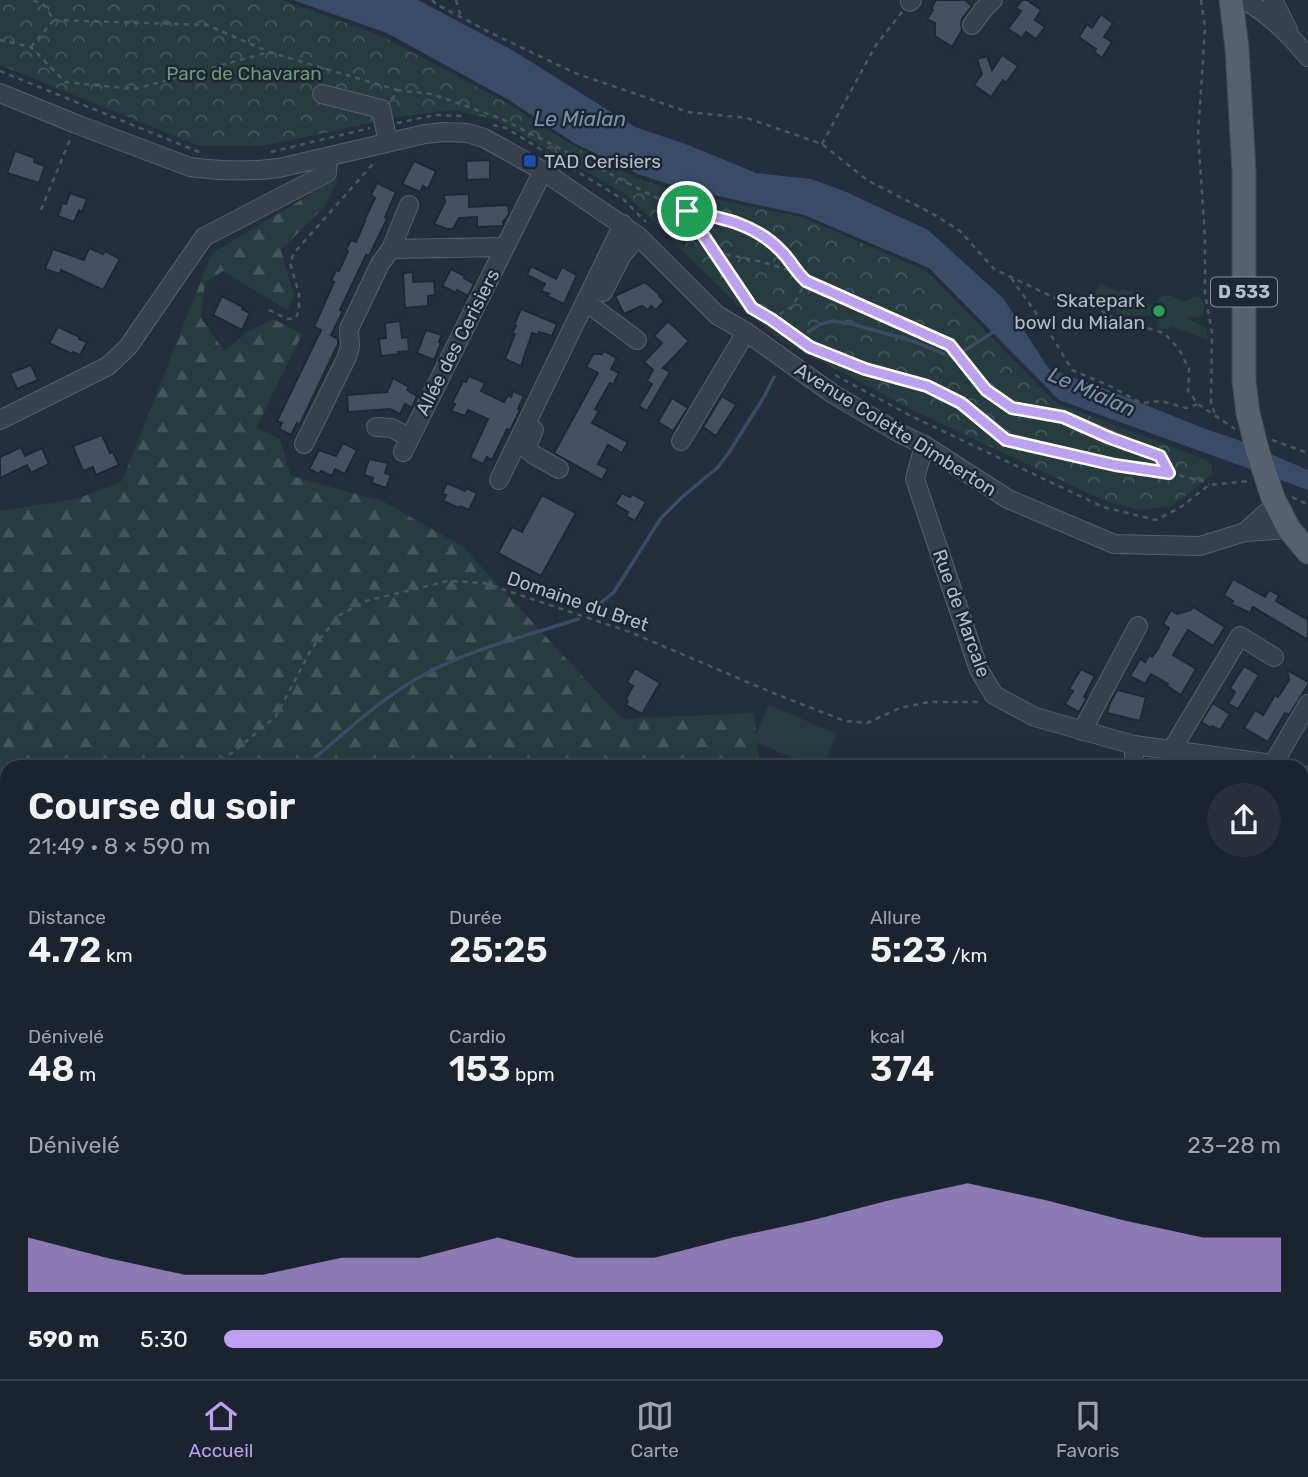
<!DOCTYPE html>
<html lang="fr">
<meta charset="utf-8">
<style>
:root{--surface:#1b232e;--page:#282f3a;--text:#f1f3f6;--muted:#a0a4aa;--line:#39404a;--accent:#bca0f2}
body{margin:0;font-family:Rubik,sans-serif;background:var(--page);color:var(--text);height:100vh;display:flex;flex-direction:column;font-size:26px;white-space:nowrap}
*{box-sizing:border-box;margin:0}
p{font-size:23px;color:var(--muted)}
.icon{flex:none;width:38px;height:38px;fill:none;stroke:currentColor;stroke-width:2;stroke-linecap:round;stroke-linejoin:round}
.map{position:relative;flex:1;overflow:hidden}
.details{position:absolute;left:0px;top:760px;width:1309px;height:620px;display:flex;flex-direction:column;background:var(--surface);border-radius:21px 21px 0 0;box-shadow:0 7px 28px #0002,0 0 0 2px var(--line)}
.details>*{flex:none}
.pin{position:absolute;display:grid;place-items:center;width:60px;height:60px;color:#fff;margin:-30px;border:4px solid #fff;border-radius:50%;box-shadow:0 2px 7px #0007}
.round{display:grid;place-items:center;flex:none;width:74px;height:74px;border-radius:37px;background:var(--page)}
.overview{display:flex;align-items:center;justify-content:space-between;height:119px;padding:0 28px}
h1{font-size:38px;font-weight:600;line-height:52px}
.stats{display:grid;grid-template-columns:repeat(3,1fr);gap:10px;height:119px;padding:7px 28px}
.stats div{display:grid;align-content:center}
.stats b{font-size:35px;font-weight:600}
.stats small{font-size:19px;font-weight:400}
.stats p{font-size:19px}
.chart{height:196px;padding:14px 28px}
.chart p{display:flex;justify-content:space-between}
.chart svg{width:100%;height:126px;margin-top:7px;fill:var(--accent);opacity:.7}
ul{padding:0 28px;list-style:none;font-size:23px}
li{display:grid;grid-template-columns:112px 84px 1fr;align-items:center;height:52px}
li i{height:18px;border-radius:9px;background:var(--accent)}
.tab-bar{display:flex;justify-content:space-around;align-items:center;height:98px;border-top:2px solid var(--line);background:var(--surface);font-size:19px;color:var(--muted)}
.tab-bar a{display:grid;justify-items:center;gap:4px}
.tab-bar .on{color:var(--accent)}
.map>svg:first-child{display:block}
.grass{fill:#263c3f}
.forest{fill:url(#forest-firs)}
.park{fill:url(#park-crowns)}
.water{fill:#394c67}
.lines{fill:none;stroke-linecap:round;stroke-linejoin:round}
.stream{stroke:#394c67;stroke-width:3.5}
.building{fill:#455162;stroke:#1f2835;stroke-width:2}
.minor-casing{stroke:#565f6c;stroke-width:20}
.major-casing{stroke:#414a57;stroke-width:25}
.path{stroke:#44595c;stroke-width:2.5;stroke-dasharray:5 5;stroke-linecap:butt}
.minor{stroke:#38414e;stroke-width:18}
.major{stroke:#56606e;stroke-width:23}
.major-bridge-casing{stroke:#414a57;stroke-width:25;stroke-linecap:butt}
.major-bridge{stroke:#56606e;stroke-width:23}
.route-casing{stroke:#fff;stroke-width:14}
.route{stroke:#bca0f2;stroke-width:9}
.transit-dot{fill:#1a4fb4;stroke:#1d2633;stroke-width:2.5}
.leisure-dot{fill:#2e9e5b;stroke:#1d2633;stroke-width:2.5}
.labels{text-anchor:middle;stroke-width:5;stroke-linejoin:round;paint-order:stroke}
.shield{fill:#1d2633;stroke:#878f9c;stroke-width:2}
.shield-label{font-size:18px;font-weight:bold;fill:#b4bcc9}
.park-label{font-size:19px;fill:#6b9a76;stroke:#1d2633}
.poi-label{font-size:19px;fill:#b4bcc9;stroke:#1d2633;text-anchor:start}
.street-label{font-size:19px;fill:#b4bcc9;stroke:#1d2633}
.water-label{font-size:21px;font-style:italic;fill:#7c92b1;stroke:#1d2633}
</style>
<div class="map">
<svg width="1308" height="1379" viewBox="0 0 1308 1379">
<defs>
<pattern id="forest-firs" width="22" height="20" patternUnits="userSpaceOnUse" patternTransform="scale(1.75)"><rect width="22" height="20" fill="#263c3f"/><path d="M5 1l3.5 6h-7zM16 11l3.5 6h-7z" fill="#435659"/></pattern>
<pattern id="park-crowns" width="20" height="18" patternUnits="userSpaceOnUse" patternTransform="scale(1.75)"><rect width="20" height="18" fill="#263c3f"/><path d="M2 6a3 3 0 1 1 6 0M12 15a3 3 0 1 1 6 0" fill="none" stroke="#435659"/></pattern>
</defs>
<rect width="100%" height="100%" fill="#242f3e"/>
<!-- grass -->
<g class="grass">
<path d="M 1100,283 L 1118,291 L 1124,289 L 1140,295 L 1141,303 L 1155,305 L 1158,298 C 1174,288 1179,309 1195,296 L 1200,297 L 1205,304 L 1202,315 L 1198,317 L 1189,317 L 1188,319 L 1207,328 L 1208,340 L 1170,326 L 1168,330 L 1157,326 L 1159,321 C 1148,308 1124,325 1112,307 L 1112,313 L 1102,307 L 1106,299 L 1094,295 Z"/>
<polygon points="769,705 837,734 823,766 812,766 753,741"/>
</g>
<!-- forest -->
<g class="forest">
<polygon points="338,178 325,206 281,250 294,296 287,310 223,271 205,282 201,318 224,351 249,331 273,319 302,334 256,428 280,439 291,476 382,501 462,546 622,719 754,713 759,766 7,766 7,1372 955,1372 958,1379 0,1379 0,511 77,499 122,481 212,253"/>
<polygon points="1308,1275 1308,1379 1205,1379 1202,1372 1302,1372 1302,1278"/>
</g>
<!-- park -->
<polygon class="park" points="0,0 282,0 384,37 507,103 572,145 636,178 680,192 802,217 926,271 1056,403 1209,461 1213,474 1172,506 1140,510 1103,500 913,410 779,339 737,304 627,195 497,120 454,110 409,115 263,146 200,146 0,65"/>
<!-- water -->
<polygon class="water" points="293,0 418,0 512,50 635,127 688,145 756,173 811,179 844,191 928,230 1003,298 1049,369 1116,393 1203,428 1238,440 1308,470 1308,490 1059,400 929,268 804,215 681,188 638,174 574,143 509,100 387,33"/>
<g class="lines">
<!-- stream -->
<g class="stream">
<polyline points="808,332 821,324 833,321 852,324 916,342 944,354"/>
<polyline points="964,351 995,331"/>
<polyline points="590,612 614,592 661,518 681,498 717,468 728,454 764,397 774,377"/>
<path d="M 305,766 C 342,736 376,702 418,678 C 468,649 524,637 578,619"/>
<polyline points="0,988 7,981"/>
<polyline points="184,1379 189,1372"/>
<polyline points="670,1379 679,1372"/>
</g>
</g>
<!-- building -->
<g class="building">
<polygon points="936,0 965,0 972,6 962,19 961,24 962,30 952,47 935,36 935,23 927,19 933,10 931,9"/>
<polygon points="1022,0 1027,0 1041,10 1035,20 1045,27 1036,39 1026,32 1022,38 1008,29 1021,11 1016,8"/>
<polygon points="1101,14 1113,23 1104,37 1112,42 1102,58 1094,52 1096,49 1079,37 1087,24 1092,28"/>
<polygon points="1002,55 1018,66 1006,83 1003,80 991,97 974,85 982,74 977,59 987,56 992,70"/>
<polygon points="15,151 35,158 34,162 45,166 39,183 7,173"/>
<polygon points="490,160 490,179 467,180 466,161"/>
<polygon points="414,161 436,171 428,189 423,186 420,192 402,184"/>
<polygon points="377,183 396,192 385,217 387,219 369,256 366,255 340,310 343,311 331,335 338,339 338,344 300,424 297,423 291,435 279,429 282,423 277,421 321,330 314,327 334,282 331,281 336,270 339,271 348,251 346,250 351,240 356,242 365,221 364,221 375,198 371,195"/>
<polygon points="70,193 87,199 82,212 79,210 74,222 58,216 62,203 66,204"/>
<polygon points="469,194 469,207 508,205 509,214 503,222 503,226 477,227 477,217 459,218 453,229 447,229 434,224 445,202 444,195"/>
<polygon points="89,248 103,254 105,251 120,259 103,290 61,270 60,274 45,269 53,249 84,260"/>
<polygon points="531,266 556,279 562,267 577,275 564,304 547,296 549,294 541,291 545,284 527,275"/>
<polygon points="451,269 465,276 464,278 474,284 468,296 457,290 456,293 442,286"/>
<polygon points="413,272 413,282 434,281 435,295 428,296 428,306 405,308 403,273"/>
<polygon points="645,282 660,295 659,296 664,301 656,310 651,306 648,310 642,306 624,314 615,296"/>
<polygon points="222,296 243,307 242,309 250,313 242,330 213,315"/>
<polygon points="521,309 557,324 552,336 539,332 538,335 532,333 521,366 505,359 515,334 512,333 516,326 514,325"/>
<polygon points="400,321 402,338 408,337 409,351 398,352 399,354 381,356 379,339 386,338 385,323"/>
<polygon points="668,321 689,341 663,368 670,372 647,411 639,406 652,384 647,381 653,370 644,362 662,343 654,336"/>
<polygon points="58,327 80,337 79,339 87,342 80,355 73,352 72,354 49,343"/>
<polygon points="426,330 442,335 439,342 441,343 434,360 417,353"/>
<polygon points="604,351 617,358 611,369 619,373 613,385 610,383 595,409 599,411 592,423 628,442 622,453 608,445 598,464 608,469 602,480 554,453 598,373 586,367 593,354 602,354"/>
<polygon points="31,365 38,380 17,389 10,373"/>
<polygon points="469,376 485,383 481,391 504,402 508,395 511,397 513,391 524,396 518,409 520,410 510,430 507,429 492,460 487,457 483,464 470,458 488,419 468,410 465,416 451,411 455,404 452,403 463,381 466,382"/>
<polygon points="393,378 409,387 407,390 417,396 412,408 405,404 400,414 390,409 348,412 347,395 387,392"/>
<polygon points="722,396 736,405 716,436 703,427"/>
<polygon points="672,398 688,408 673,431 658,422"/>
<polygon points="102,435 110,453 113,452 119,465 96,475 93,467 83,471 73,446"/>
<polygon points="343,443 357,450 345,474 335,469 332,476 321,471 319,474 309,469 319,450 336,456"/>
<polygon points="21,447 25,456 42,448 49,464 31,473 27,465 0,478 0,457"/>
<polygon points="369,459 388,463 385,473 391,475 386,488 372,483 373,478 364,475"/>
<polygon points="447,483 465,491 466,488 477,493 469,510 460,506 459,508 443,501 446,495 442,494"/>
<polygon points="622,493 630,497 632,494 646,502 635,521 626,516 628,512 615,504"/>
<polygon points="542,495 576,513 541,576 498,553 512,527 522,532"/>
<polygon points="1233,579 1265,597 1269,590 1279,595 1276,601 1308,620 1308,640 1253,607 1250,613 1231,604 1233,601 1224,595"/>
<polygon points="1193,607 1225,627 1213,646 1188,630 1173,655 1196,669 1181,695 1167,686 1168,684 1151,674 1145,684 1130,676 1140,659 1145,662 1149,655 1152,657 1157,650 1169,628 1163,624 1171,610 1177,614 1191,610"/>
<polygon points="1244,666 1259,675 1238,709 1228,704 1235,692 1230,688"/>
<polygon points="635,668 660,683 642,714 626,705 628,701 626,699 633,686 627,682"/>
<polygon points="1081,669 1095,676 1084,697 1087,698 1079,712 1065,704 1073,691 1069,689"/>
<polygon points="1287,670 1308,682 1308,685 1289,715 1285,713 1268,742 1244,728 1255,710 1263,715 1275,695 1278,697 1289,680"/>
<polygon points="1117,690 1146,697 1140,721 1107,713 1110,703"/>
<polygon points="1213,703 1230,714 1220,730 1212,726 1211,728 1201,722"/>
</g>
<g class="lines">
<!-- minor casing -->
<g class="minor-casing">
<g id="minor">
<path d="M 1244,0 C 1269,14 1290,35 1308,57"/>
<polyline points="1273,0 1288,30"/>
<polyline points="910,2 912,0"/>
<polyline points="972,25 983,10 993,0"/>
<path d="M 0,93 L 76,124 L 190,167 C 220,171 248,172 279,168 L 425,134 L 445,132 L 467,133 L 484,138 L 543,171 L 638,236 L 717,315 L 746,332 L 833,394 L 899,433 L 924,445 L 1008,499 L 1114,544 L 1200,546 L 1245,532 L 1289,529"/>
<polyline points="322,94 381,109 388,142"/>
<polyline points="391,249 505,247"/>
<polyline points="603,292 622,255 638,236"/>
<polyline points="594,308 637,340"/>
<polyline points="0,420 108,366 128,347 204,237 327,173 328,157"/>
<polyline points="376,427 392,428 410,438"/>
<polyline points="534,430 526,448 534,455 559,469"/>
<polyline points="681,441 746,332"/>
<polyline points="304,444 347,357 350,346 349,329 380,264 391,249 409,205"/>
<polyline points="924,445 915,479 979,670 994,695 1035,717 1134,745 1274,764 1281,766"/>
<polyline points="403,452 543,171"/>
<polyline points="499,480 623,224"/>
<polyline points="1245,532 1276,504"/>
<polyline points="1082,731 1138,626"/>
<polyline points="1134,745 1134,766"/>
<polyline points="1171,751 1240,636 1274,657"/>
<polyline points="1272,766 1308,704"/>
<polyline points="1302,775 1308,777"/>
<polyline points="1302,979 1308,980"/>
<polyline points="1302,1104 1308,1104"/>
<polyline points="1302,1218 1308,1215"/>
</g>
</g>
<!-- major casing -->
<g class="major-casing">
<g id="major">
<polyline points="1231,0 1237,48 1244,171 1244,381 1248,413"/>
<polyline points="1273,498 1289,529 1308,552"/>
</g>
</g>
<!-- path -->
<g class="path">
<polyline points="432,0 436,4 493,34 575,73 688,112 747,118 822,144 867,180 933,214 960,231 994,269 1055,298 1092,305 1113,318 1164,333 1179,349 1189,369 1188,391 1198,404 1235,429"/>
<polyline points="456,0 461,17"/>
<polyline points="1201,0 1205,28 1198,135 1205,237 1205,293 1212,333 1211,402 1216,418"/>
<polyline points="54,20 207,25 269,52"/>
<polyline points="0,40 31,47 65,82 135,89 269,52 397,90 396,95 391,99"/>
<polyline points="31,47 54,20 43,4 32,0"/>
<polyline points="0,71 199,152"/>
<polyline points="397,90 432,94 502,119 661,200 687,211 752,308 771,319 810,347 865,369 927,386 961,403 1006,440 1115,465 1169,473 1202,481 1209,484"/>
<polyline points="397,123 435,115 463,116"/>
<polyline points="493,125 506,128 624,200 646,222"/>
<polyline points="822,144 876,45 902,12"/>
<polyline points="271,152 370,128"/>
<polyline points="41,210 71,137"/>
<path d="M 689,212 C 743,221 764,228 798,273"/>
<polyline points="716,252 762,262 798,273 813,285 950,345 986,390 1012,408 1063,417 1110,438 1160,456 1169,473"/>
<polyline points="1011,278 1048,330 1072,370 1110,386 1141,403 1161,401 1186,408 1198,404"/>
<polyline points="269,310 287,319 296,318 299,310 299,294 290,263 294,253 372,165 372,162"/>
<polyline points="771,319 792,307 806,282"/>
<polyline points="835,375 911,416 1103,507 1156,520 1181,507 1209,485 1250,481"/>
<polyline points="1272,440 1308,453"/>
<polyline points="1292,497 1308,505"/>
<polyline points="212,766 236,750 276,716 312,648 340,615 366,601 448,581 484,583 630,632 773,693 845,721 867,723 900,708 929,702 981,702"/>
<polyline points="0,854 7,861"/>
<polyline points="0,964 7,961"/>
<polyline points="0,1182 7,1184"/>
<polyline points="0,1321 7,1322"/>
<polyline points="84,1372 88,1379"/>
<polyline points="603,1372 609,1379"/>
<polyline points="969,1372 975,1379"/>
<polyline points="246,1379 252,1372"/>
<polyline points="647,1379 649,1372"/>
</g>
<!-- minor -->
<use href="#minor" class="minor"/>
<!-- major -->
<use href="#major" class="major"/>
<!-- major-bridge casing -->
<g class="major-bridge-casing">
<polyline id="major-bridge" points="1248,413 1257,449 1273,498"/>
</g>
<!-- major-bridge -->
<use href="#major-bridge" class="major-bridge"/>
</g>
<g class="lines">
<!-- route casing -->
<g class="route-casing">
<path id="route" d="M 687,211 C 723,218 756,224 782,252 C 791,261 796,272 806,281 L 950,345 L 986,390 L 1012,408 L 1063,417 L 1110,438 L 1160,456 L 1169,473 L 1115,465 L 1006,440 L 961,403 L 927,386 L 865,369 L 810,347 L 771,319 L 752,308 Z"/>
</g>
<!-- route -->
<use href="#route" class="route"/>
</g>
<!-- markers -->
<rect class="transit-dot" x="523" y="154" width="14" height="14" rx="3.5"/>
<circle class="leisure-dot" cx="1159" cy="311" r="7"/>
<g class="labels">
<!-- shield labels -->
<rect class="shield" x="1211" y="277.5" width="66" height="29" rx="5"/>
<g class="shield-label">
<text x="1244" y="298">D 533</text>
</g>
<!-- park labels -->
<g class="park-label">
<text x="244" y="80">Parc de Chavaran</text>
</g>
<!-- poi labels -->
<g class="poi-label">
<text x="544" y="168">TAD Cerisiers</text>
<text x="1145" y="307" text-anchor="end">Skatepark<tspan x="1145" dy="22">bowl du Mialan</tspan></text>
</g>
<!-- street labels -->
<g class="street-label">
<text transform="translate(457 342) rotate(-63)" y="7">Allée des Cerisiers</text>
<text transform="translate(896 429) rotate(32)" y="7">Avenue Colette Dimberton</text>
<text transform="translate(578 601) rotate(19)" y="7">Domaine du Bret</text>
<text transform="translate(962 613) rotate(70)" y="7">Rue de Marcale</text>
</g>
<!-- water labels -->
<g class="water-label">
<text x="580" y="126">Le Mialan</text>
<text transform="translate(1092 392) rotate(24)" y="7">Le Mialan</text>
</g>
</g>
</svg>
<div class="pin" style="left:687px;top:211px;background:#1e9e55"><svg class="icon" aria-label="arrive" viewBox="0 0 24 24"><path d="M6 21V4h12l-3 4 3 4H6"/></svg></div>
<section class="details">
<div class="overview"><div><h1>Course du soir</h1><p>21:49 · 8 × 590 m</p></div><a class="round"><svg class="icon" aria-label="share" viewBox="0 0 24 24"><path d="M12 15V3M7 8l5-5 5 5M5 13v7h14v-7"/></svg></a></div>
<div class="stats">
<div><p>Distance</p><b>4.72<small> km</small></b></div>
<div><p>Durée</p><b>25:25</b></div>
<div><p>Allure</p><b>5:23<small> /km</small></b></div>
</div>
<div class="stats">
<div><p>Dénivelé</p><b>48<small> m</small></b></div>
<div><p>Cardio</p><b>153<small> bpm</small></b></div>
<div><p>kcal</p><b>374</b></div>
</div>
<div class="chart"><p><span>Dénivelé</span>23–28 m</p>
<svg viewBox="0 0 160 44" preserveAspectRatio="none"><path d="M0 44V25L10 32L20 38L30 38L40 32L50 32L60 25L70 32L80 32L90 25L100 19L110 12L120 6L130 12L140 19L150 25L160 25V44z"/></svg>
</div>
<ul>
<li><b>590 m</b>5:30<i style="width:68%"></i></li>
</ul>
</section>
</div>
<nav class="tab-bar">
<a class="on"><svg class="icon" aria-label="home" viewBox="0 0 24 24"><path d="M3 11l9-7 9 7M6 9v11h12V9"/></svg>Accueil</a>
<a><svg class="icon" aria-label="map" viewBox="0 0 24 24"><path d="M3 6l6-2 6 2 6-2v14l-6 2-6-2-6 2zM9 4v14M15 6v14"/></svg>Carte</a>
<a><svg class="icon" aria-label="saved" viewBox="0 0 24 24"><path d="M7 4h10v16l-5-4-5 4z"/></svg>Favoris</a>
</nav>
